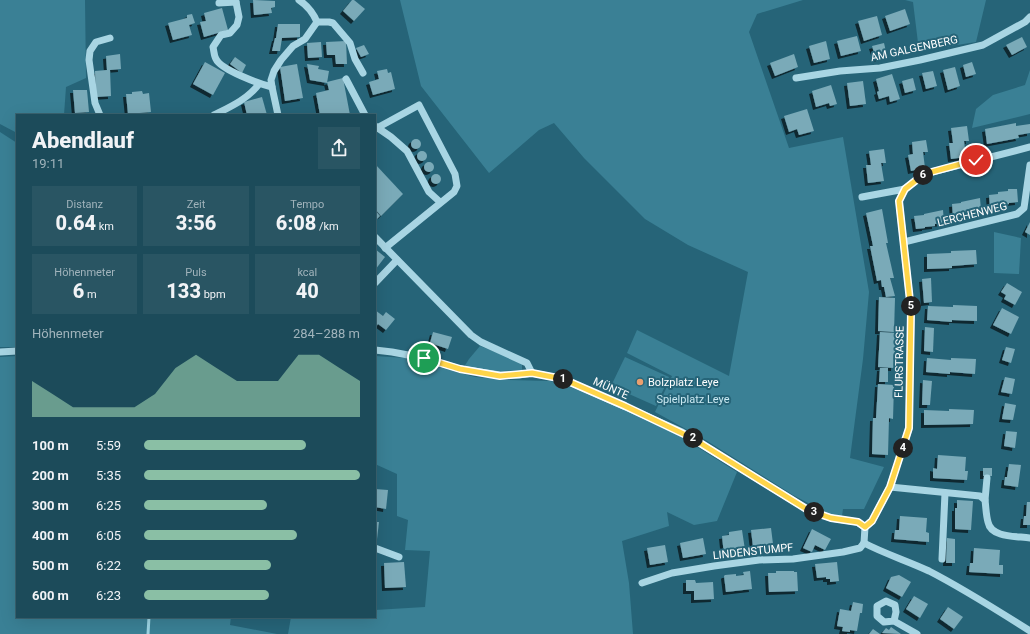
<!DOCTYPE html>
<html lang="de">
<meta charset="utf-8">
<style>
:root{--surface:#1c4b5a;--page:#295563;--text:#f1f3f6;--muted:#a0b3bb;--line:#3a6370;--accent:#8abfa5}
body{margin:0;font-family:Roboto,sans-serif;background:var(--page);color:var(--text);height:100vh;display:flex;flex-direction:column;font-size:15px;white-space:nowrap}
*{box-sizing:border-box;margin:0}
p{font-size:13px;color:var(--muted)}
.icon{flex:none;width:22px;height:22px;fill:none;stroke:currentColor;stroke-width:2;stroke-linecap:round;stroke-linejoin:round}
.map{position:relative;flex:1;overflow:hidden}
.side{position:absolute;left:16px;top:114px;width:360px;height:504px;display:flex;flex-direction:column;background:var(--surface);border-radius:0px;box-shadow:0 4px 16px #0002,0 0 0 1px var(--line)}
.side>*{flex:none}
.pin{position:absolute;display:grid;place-items:center;width:34px;height:34px;color:#fff;margin:-17px;border:2px solid #fff;border-radius:50%;box-shadow:0 1px 4px #0007}
.km{position:absolute;width:20px;height:20px;margin:-10px;border-radius:50%;background:#222;color:#fff;font-size:11px;line-height:20px;text-align:center}
.round{display:grid;place-items:center;flex:none;width:42px;height:42px;border-radius:0px;background:var(--page)}
.head{display:flex;align-items:center;justify-content:space-between;height:68px;padding:0 16px}
h1{font-size:22px;font-weight:800;line-height:30px}
.metrics{display:grid;grid-template-columns:repeat(3,1fr);gap:6px;height:68px;padding:4px 16px}
.metrics div{display:grid;align-content:center;border-radius:0px;background:var(--page);text-align:center}
.metrics b{font-size:20px;font-weight:800}
.metrics small{font-size:11px;font-weight:400}
.metrics p{font-size:11px}
.chart{height:112px;padding:8px 16px}
.chart p{display:flex;justify-content:space-between}
.chart svg{width:100%;height:72px;margin-top:4px;fill:var(--accent);opacity:.7}
ul{padding:0 16px;list-style:none;font-size:13px}
li{display:grid;grid-template-columns:64px 48px 1fr;align-items:center;height:30px}
li i{height:10px;border-radius:5px;background:var(--accent)}
.map>svg:first-child{display:block}
.green{fill:#3a8095}
.lines{fill:none;stroke-linecap:round;stroke-linejoin:round}
.stream{stroke:#9cd4e3;stroke-width:3}
.building{fill:#7aaab8;filter:url(#shadow)}
.minor{stroke:#a8d5e3;stroke-width:7}
.route-casing{stroke:#fff;stroke-width:8}
.route{stroke:#ffd54a;stroke-width:5}
.poi-dot{fill:#eb9f6e;stroke:#266478;stroke-width:1.5}
.labels{text-anchor:middle;stroke-width:4;stroke-linejoin:round;paint-order:stroke}
.street-label{font-size:11px;fill:#fff;stroke:#266478}
.poi-label{font-size:11px;fill:#fff;stroke:#266478;text-anchor:start}
.park-label{font-size:11px;fill:#cae9f2;stroke:#266478}
</style>
<div class="map">
<svg width="1030" height="634" viewBox="0 0 1030 634">
<defs>
<filter id="shadow"><feDropShadow dx="-3" dy="3" stdDeviation="0" flood-color="#0009"/></filter>
</defs>
<rect width="100%" height="100%" fill="#266478"/>
<!-- green -->
<g class="green">
<polygon points="0,0 85,0 86,78 66,87 64,115 17,115 17,133 0,124"/>
<polygon points="400,0 803,0 757,14 749,32 789,148 843,137 869,292 863,359 850,458 884,467 864,509 843,509 842,516 827,513 793,495 704,439 655,412 672,376 627,353 637,330 729,376 748,272 688,245 645,219 584,158 554,123 539,130 489,173 421,86"/>
<polygon points="905,0 986,0 976,42 919,51 913,2"/>
<polygon points="1030,70 1030,114 972,128 976,109 993,95 1025,85"/>
<polygon points="0,132 17,143 17,347 0,347"/>
<polygon points="994,232 1021,238 1019,274 994,273"/>
<path d="M 480,346 L 518,361 L 522,363 L 522,370 C 502,372 484,371 464,367 L 469,359 Z"/>
<polygon points="17,356 17,617 231,617 230,625 277,634 0,634 0,357"/>
<polygon points="375,356 406,358 475,377 509,380 550,381 570,387 587,393 659,425 683,438 737,472 717,521 694,525 667,512 669,526 622,541 629,583 633,634 288,634 291,617 375,617 375,610 425,607 430,551 405,550 408,520 397,516 397,474 375,464"/>
<polygon points="625,357 669,377 656,406 611,386"/>
</g>
<g class="lines">
<!-- stream -->
<polyline class="stream" points="148,634 149,617"/>
</g>
<!-- building -->
<g class="building">
<polygon points="253,0 275,1 275,7 271,8 272,13 254,15"/>
<polygon points="352,0 354,0 365,9 354,21 343,11"/>
<polygon points="222,8 228,30 204,37 200,22 206,21 204,13"/>
<polygon points="905,9 910,24 890,31 885,16"/>
<polygon points="192,14 195,23 189,25 192,35 173,40 168,23 187,18 187,15"/>
<polygon points="877,16 882,35 864,41 858,21"/>
<polygon points="278,24 300,24 300,37 282,38 280,51 272,51 275,38 276,38"/>
<polygon points="857,36 861,51 841,56 837,41"/>
<polygon points="1022,37 1027,47 1012,55 1006,45"/>
<polygon points="346,41 347,64 336,64 335,55 327,55 326,42"/>
<polygon points="826,41 830,59 814,63 809,46"/>
<polygon points="321,42 322,57 308,58 307,43"/>
<polygon points="884,43 887,56 876,59 872,46"/>
<polygon points="364,45 369,54 361,57 356,48"/>
<polygon points="120,54 121,69 110,70 111,96 96,97 95,71 107,70 106,56"/>
<polygon points="794,54 798,67 775,76 770,63"/>
<polygon points="235,57 246,65 242,73 230,64"/>
<polygon points="205,62 225,73 213,95 193,84"/>
<polygon points="972,62 976,74 966,77 963,65"/>
<polygon points="297,64 303,98 285,101 280,67"/>
<polygon points="307,64 319,66 318,69 329,71 327,83 310,80"/>
<polygon points="955,67 960,86 948,90 943,70"/>
<polygon points="387,69 388,73 391,72 395,89 373,95 369,82 379,79 377,71"/>
<polygon points="933,71 937,86 926,89 922,73"/>
<polygon points="892,74 900,99 890,102 889,96 879,99 877,92 879,91 876,79"/>
<polygon points="343,78 350,115 320,115 316,93 329,90 327,82"/>
<polygon points="913,78 916,90 905,93 902,81"/>
<polygon points="863,81 866,104 850,106 847,83"/>
<polygon points="831,85 837,104 830,106 829,103 816,107 812,91"/>
<polygon points="73,90 87,90 89,112 75,113"/>
<polygon points="142,91 143,94 149,93 151,112 128,114 126,94 132,94 132,92"/>
<polygon points="262,97 267,115 247,115 244,102"/>
<polygon points="807,109 814,131 799,135 797,129 789,132 784,116"/>
<polygon points="1016,123 1016,126 1030,124 1030,133 1018,135 1019,138 987,144 985,129"/>
<polygon points="967,126 969,141 964,141 966,157 951,159 949,143 953,143 951,128"/>
<circle cx="416" cy="144" r="5"/>
<polygon points="926,140 928,152 923,152 925,168 911,171 908,155 913,154 912,142"/>
<polygon points="884,149 886,163 881,163 884,181 868,183 866,165 871,165 869,151"/>
<circle cx="422" cy="156" r="5"/>
<circle cx="429" cy="167" r="5"/>
<polygon points="375,164 403,194 381,216 375,209"/>
<circle cx="436" cy="179" r="5"/>
<polygon points="1008,189 1017,189 1018,202 1009,203 1009,204 990,208 989,195 998,194 998,192 1008,191"/>
<polygon points="980,198 981,211 972,212 972,214 962,215 963,216 953,217 952,204 961,203 961,202"/>
<polygon points="882,209 888,243 886,243 894,278 890,278 895,296 886,297 884,287 882,287 881,280 877,281 870,246 873,246 866,213"/>
<polygon points="375,210 380,216 375,221"/>
<polygon points="943,210 944,223 935,224 935,226 925,227 925,228 916,229 914,216 924,215 924,214"/>
<polygon points="1030,222 1030,235 1025,232"/>
<polygon points="375,249 385,257 375,270"/>
<polygon points="976,250 977,264 952,266 952,268 927,269 927,254 951,253 951,251"/>
<polygon points="931,278 932,302 924,303 922,279"/>
<polygon points="1007,283 1022,292 1015,305 1004,299 1006,295 1001,292"/>
<polygon points="879,297 895,298 894,332 878,331"/>
<polygon points="953,305 977,306 977,321 952,320 952,322 927,320 928,306 953,307"/>
<polygon points="1002,308 1019,317 1011,334 993,325"/>
<polygon points="375,310 383,316 386,312 395,319 386,330 378,324 375,328"/>
<polygon points="925,327 934,328 933,352 924,351"/>
<polygon points="433,332 452,337 448,349 430,343"/>
<polygon points="880,332 896,333 894,368 878,367"/>
<polygon points="420,343 428,345 426,350 419,348"/>
<polygon points="1006,347 1015,349 1011,363 1002,360"/>
<polygon points="927,358 951,360 951,358 976,359 975,374 950,372 950,374 926,372"/>
<polygon points="880,368 888,368 888,382 879,382"/>
<polygon points="1005,377 1015,379 1012,394 1001,392"/>
<polygon points="923,380 932,381 930,405 922,405"/>
<polygon points="878,384 894,385 893,419 889,418 888,455 872,454 873,418 876,418"/>
<polygon points="1005,403 1016,405 1013,420 1002,419"/>
<polygon points="949,409 974,410 973,424 924,425 924,410 949,411"/>
<polygon points="1006,431 1017,432 1015,448 1004,446"/>
<polygon points="938,455 966,457 965,471 968,471 967,480 933,478 933,468 937,469"/>
<polygon points="1009,464 1021,465 1018,487 1004,485 1005,477 1007,477"/>
<rect x="983" y="468" width="9" height="8"/>
<polygon points="375,489 388,490 386,509 375,507"/>
<polygon points="957,500 973,501 971,530 955,529 955,508 957,508"/>
<polygon points="1027,502 1030,502 1030,525 1023,525 1024,516 1026,516"/>
<polygon points="900,516 927,518 926,532 929,533 929,542 894,539 895,530 899,530"/>
<polygon points="375,522 379,522 377,539 375,539"/>
<polygon points="771,528 773,544 753,547 751,530"/>
<polygon points="812,529 831,539 825,550 815,545 812,552 803,548"/>
<polygon points="742,530 745,550 735,551 735,554 724,555 722,536 729,535 729,532"/>
<polygon points="703,538 706,554 683,558 680,543"/>
<polygon points="947,538 955,539 955,563 946,563"/>
<polygon points="665,545 668,562 650,565 647,548"/>
<polygon points="974,548 1000,550 999,565 1003,565 1003,574 969,572 970,563 973,563"/>
<polygon points="404,562 406,587 385,588 384,563"/>
<polygon points="837,562 839,581 830,582 830,579 826,579 826,577 817,578 815,564"/>
<polygon points="750,571 752,589 726,592 724,576 725,575 736,574 736,576 744,575 743,572"/>
<polygon points="776,571 794,571 794,572 797,572 798,591 769,592 768,573 776,573"/>
<polygon points="899,575 911,582 902,597 886,588 891,577"/>
<polygon points="686,580 695,580 696,583 713,582 714,599 694,600 694,591 686,591"/>
<polygon points="914,596 928,604 920,618 906,609"/>
<polygon points="853,602 863,604 862,613 860,613 857,631 850,630 850,632 842,631 843,627 837,626 840,609 851,611"/>
<polygon points="948,607 963,617 954,629 940,619"/>
<polygon points="891,627 901,634 882,633 886,628 889,630"/>
<polygon points="873,629 880,634 869,634"/>
</g>
<g class="lines">
<!-- minor -->
<g class="minor">
<path d="M 236,2 L 239,17 L 237,25 L 230,33 L 221,35 L 213,47 C 214,51 214,56 216,59 C 221,70 260,84 272,87"/>
<polyline points="219,3 236,2"/>
<polyline points="317,22 329,22 333,23 350,43 355,59 363,73"/>
<polyline points="796,78 840,71 880,68 920,60 983,45 1025,22 1030,17"/>
<polyline points="346,79 365,115"/>
<polyline points="100,115 95,103 89,60 90,51 96,42 110,38"/>
<path d="M 214,115 C 230,107 248,99 259,84"/>
<path d="M 278,115 L 272,87 L 271,80 L 274,71 L 281,60 L 293,46 L 305,39 L 317,22 C 313,12 308,6 299,0"/>
<polyline points="375,126 391,137 407,151 429,192 440,202"/>
<polyline points="377,128 419,105 455,174 457,186 454,192 385,248"/>
<polyline points="862,197 905,189"/>
<polyline points="375,237 471,335 481,342 527,363 532,373"/>
<polyline points="904,242 1017,214 1024,208 1030,165"/>
<polyline points="375,283 397,260"/>
<polyline points="375,350 392,352 424,358 460,369 500,375 519,375 532,373 563,379 682,432 808,510 831,518 857,522 865,527"/>
<polyline points="0,352 17,351"/>
<path d="M 890,487 L 980,496 L 985,500 C 986,508 986,515 988,522 C 991,538 1017,536 1030,538"/>
<polyline points="985,500 987,478"/>
<polyline points="865,527 872,521 890,487 909,428 911,310 899,201 905,189 924,174 1030,147"/>
<path d="M 864,543 C 885,554 908,561 929,571 C 964,589 997,610 1030,631"/>
<polyline points="864,543 865,527"/>
<polyline points="375,548 399,557"/>
<polyline points="942,559 945,493"/>
<polyline points="642,583 672,573 714,566 759,560 793,559 843,552 860,548 864,543"/>
<polyline points="894,621 896,612 895,605 886,601 877,606 877,616 884,622 894,621 917,634"/>
</g>
</g>
<g class="lines">
<!-- route casing -->
<g class="route-casing">
<polyline id="route" points="424,358 460,369 500,376 532,373 563,379 625,406 692,438 808,510 831,518 858,522 865,527 872,521 890,487 909,428 911,310 899,201 905,189 924,174 976,160"/>
</g>
<!-- route -->
<use href="#route" class="route"/>
</g>
<!-- markers -->
<circle class="poi-dot" cx="640" cy="382" r="4"/>
<g class="labels">
<!-- street labels -->
<g class="street-label">
<text transform="translate(914 48) rotate(-12)" y="4">AM GALGENBERG</text>
<text transform="translate(972 214) rotate(-14)" y="4">LERCHENWEG</text>
<text transform="translate(899 362) rotate(-89)" y="4">FLURSTRASSE</text>
<text transform="translate(611 388) rotate(24)" y="4">MÜNTE</text>
<text transform="translate(753 551) rotate(-6)" y="4">LINDENSTUMPF</text>
</g>
<!-- poi labels -->
<g class="poi-label">
<text x="648" y="386">Bolzplatz Leye</text>
</g>
<!-- park labels -->
<g class="park-label">
<text x="693" y="403">Spielplatz Leye</text>
</g>
</g>
</svg>
<div class="pin" style="left:424px;top:358px;background:#1e9e55"><svg class="icon" aria-label="arrive" viewBox="0 0 24 24"><path d="M6 21V4h12l-3 4 3 4H6"/></svg></div>
<div class="pin" style="left:976px;top:160px;background:#d93025"><svg class="icon" aria-label="check" viewBox="0 0 24 24"><path d="M5 12l5 5 9-10"/></svg></div>
<b class="km" style="left:563px;top:379px">1</b>
<b class="km" style="left:693px;top:438px">2</b>
<b class="km" style="left:814px;top:512px">3</b>
<b class="km" style="left:903px;top:448px">4</b>
<b class="km" style="left:911px;top:306px">5</b>
<b class="km" style="left:923px;top:175px">6</b>
<section class="side">
<div class="head"><div><h1>Abendlauf</h1><p>19:11</p></div><a class="round"><svg class="icon" aria-label="share" viewBox="0 0 24 24"><path d="M12 15V3M7 8l5-5 5 5M5 13v7h14v-7"/></svg></a></div>
<div class="metrics">
<div><p>Distanz</p><b>0.64<small> km</small></b></div>
<div><p>Zeit</p><b>3:56</b></div>
<div><p>Tempo</p><b>6:08<small> /km</small></b></div>
</div>
<div class="metrics">
<div><p>Höhenmeter</p><b>6<small> m</small></b></div>
<div><p>Puls</p><b>133<small> bpm</small></b></div>
<div><p>kcal</p><b>40</b></div>
</div>
<div class="chart"><p><span>Höhenmeter</span>284–288 m</p>
<svg viewBox="0 0 160 44" preserveAspectRatio="none"><path d="M0 44V22L10 30L20 38L30 38L40 38L50 38L60 30L70 14L80 6L90 14L100 22L110 22L120 22L130 6L140 6L150 14L160 22V44z"/></svg>
</div>
<ul>
<li><b>100 m</b>5:59<i style="width:75%"></i></li>
<li><b>200 m</b>5:35<i style="width:100%"></i></li>
<li><b>300 m</b>6:25<i style="width:57%"></i></li>
<li><b>400 m</b>6:05<i style="width:71%"></i></li>
<li><b>500 m</b>6:22<i style="width:59%"></i></li>
<li><b>600 m</b>6:23<i style="width:58%"></i></li>
</ul>
</section>
</div>
